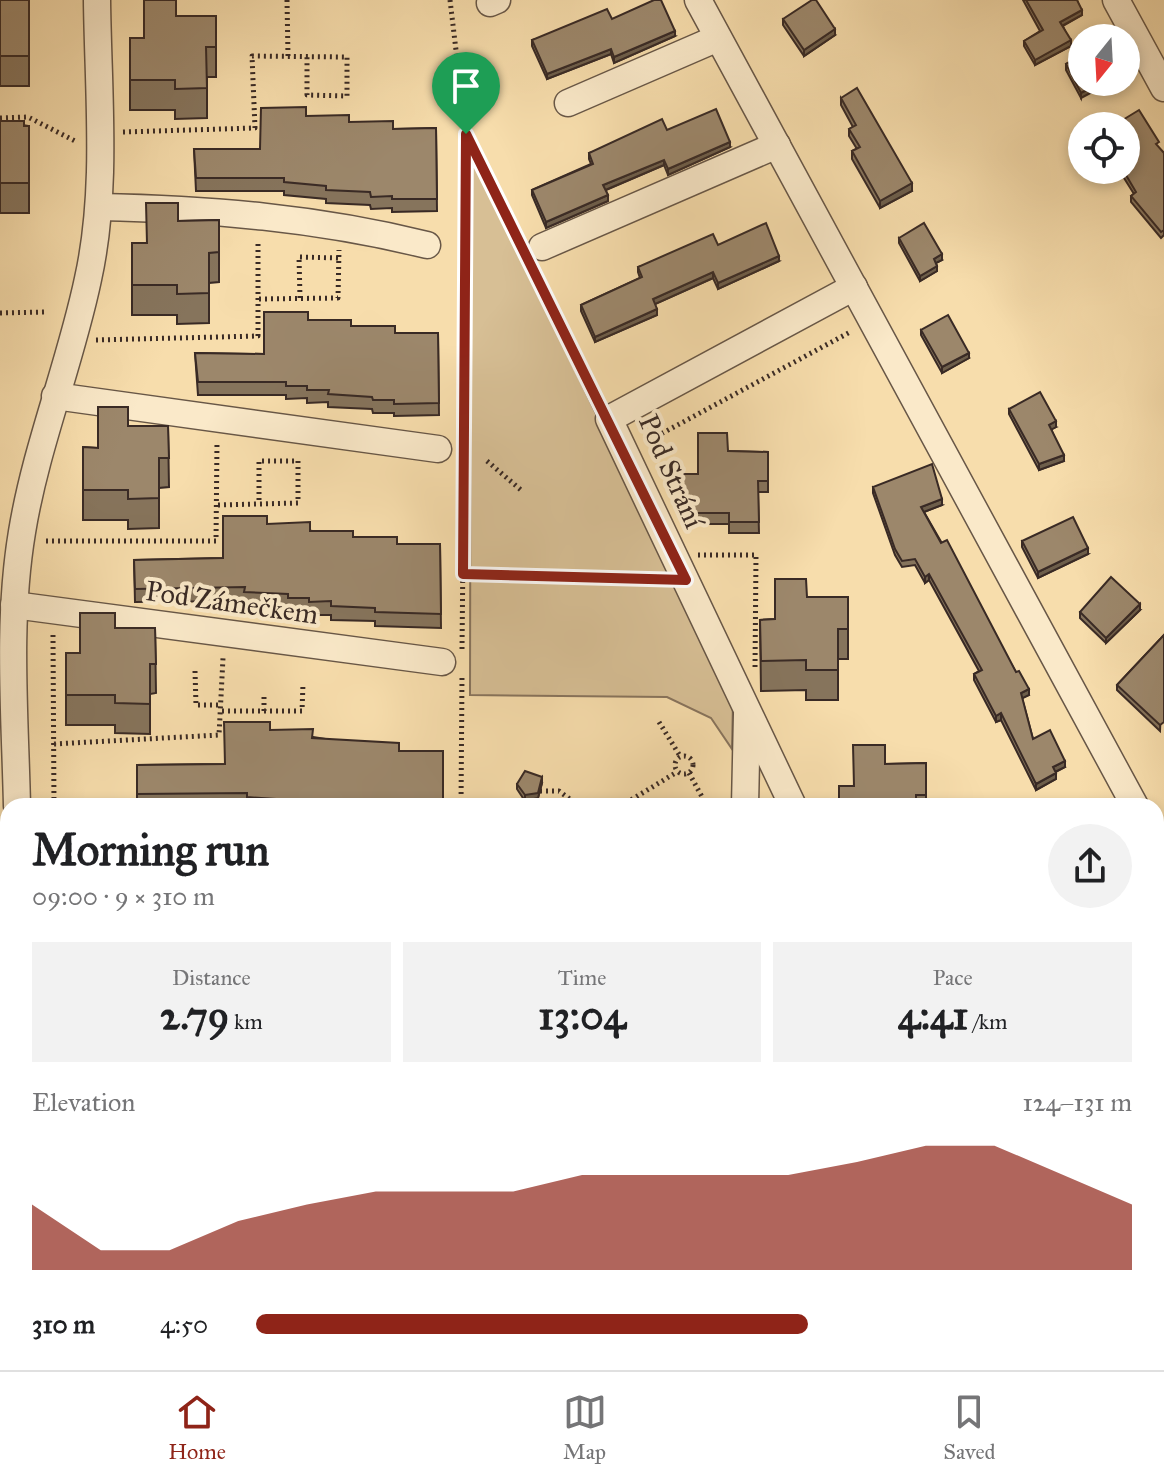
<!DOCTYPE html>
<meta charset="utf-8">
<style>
:root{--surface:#fff;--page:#f2f2f2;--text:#202124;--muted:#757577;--line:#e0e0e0;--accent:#8f2418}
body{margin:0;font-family:"IM FELL Great Primer",serif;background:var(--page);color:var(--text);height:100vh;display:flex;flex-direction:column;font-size:30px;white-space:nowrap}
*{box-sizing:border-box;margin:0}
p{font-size:26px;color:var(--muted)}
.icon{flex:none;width:44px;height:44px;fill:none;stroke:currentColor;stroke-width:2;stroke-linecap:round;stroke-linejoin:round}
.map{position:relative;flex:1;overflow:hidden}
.panel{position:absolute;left:0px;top:798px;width:1164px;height:572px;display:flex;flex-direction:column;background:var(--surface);border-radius:24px 24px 0 0;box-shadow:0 4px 12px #0003}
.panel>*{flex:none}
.needle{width:52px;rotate:198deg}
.controls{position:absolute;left:1068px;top:24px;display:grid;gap:16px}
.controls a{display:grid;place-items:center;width:72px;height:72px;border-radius:50%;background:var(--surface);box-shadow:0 4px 12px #0003;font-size:40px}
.pin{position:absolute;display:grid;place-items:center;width:68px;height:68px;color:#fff;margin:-82px -34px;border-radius:50% 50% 50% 0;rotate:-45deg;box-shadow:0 0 8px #0007}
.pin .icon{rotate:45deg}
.round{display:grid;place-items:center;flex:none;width:84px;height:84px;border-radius:42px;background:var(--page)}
.headline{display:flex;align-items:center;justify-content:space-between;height:136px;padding:0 32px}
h1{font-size:44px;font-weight:700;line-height:60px}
.stats{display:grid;grid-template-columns:repeat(3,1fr);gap:12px;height:136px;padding:8px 32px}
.stats div{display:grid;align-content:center;border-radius:0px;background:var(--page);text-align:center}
.stats b{font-size:40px;font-weight:700}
.stats small{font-size:22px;font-weight:400}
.stats p{font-size:22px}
.chart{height:224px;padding:16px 32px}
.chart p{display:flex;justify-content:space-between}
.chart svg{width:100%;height:144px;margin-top:8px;fill:var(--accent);opacity:.7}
ul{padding:0 32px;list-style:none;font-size:26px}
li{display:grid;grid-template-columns:128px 96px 1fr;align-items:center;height:60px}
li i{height:20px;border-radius:10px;background:var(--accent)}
.tab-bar{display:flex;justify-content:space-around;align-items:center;height:112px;border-top:2px solid var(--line);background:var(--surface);font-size:22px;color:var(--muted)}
.tab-bar a{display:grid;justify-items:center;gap:4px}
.tab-bar .current{color:var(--accent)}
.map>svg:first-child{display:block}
.green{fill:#d7bf95;stroke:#88745d;stroke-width:2}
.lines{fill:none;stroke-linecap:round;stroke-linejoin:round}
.minor-casing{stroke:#685747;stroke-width:29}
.path{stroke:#392a25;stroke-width:5;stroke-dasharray:2 4;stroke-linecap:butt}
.minor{stroke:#fae9c9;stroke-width:26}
.wall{fill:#86745c;stroke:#392a25;stroke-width:2}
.shaded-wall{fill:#6d5e4b;stroke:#392a25;stroke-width:2}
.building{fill:#9c876b;stroke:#392a25;stroke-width:2}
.route-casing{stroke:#fff;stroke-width:16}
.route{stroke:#8f2418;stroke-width:10}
.labels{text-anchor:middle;stroke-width:8;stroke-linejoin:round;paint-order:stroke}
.street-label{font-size:28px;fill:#392a25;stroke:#fae9c9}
</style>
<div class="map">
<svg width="1164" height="1370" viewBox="0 0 1164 1370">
<rect width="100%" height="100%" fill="#f7ddac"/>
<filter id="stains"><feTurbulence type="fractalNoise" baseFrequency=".0025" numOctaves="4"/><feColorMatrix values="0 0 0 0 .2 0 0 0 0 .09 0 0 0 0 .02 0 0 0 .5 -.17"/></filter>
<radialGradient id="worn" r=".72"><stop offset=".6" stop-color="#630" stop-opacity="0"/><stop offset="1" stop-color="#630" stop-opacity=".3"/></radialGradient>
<!-- green -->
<polygon class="green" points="471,152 733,701 732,749 711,718 667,697 470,695"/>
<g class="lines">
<!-- minor casing -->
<g class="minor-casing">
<g id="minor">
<polyline points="698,0 1135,806"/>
<polyline points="1116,0 1164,88"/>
<polyline points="490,3 497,0"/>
<polyline points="568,103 718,38"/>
<path d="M 99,207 C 210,209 318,218 427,245"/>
<polyline points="542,247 777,145"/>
<polyline points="55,396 438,449"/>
<polyline points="14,605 442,662"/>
<path d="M 17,806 C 15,715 7,622 22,532 C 36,446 70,365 88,279 C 108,189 98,92 97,0"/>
<polyline points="745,806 747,714"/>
<polyline points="793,806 609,419 854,287"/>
<polyline points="1156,844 1164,859"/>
<polyline points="1156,1035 1164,1035"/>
<polyline points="1156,1322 1164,1322"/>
<polyline points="22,1362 22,1370"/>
<polyline points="593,1362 593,1370"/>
<polyline points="904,1362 904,1370"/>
<polyline points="1088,1362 1088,1370"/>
<polyline points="1044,1370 1045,1362"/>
</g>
</g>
<!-- path -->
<g class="path">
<polyline points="287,0 288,56"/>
<polyline points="450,0 466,134 519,240"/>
<polyline points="459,75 475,73"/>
<polyline points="0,118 28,117 77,142"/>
<polyline points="123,132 255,128 252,56 347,57 347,96 307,95 307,57"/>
<polyline points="534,270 598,397"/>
<polyline points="300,298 299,257 339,258"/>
<polyline points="259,299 338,298 339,250"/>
<polyline points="0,313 45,312"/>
<polyline points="96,340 258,336 258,241"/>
<polyline points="646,442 852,331"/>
<polyline points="464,445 466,134"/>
<polyline points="487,461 521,490"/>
<polyline points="218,505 298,503 298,461 259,461 259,504"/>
<polyline points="46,541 216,541 217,442"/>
<polyline points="698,555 756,555 755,669"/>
<polyline points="463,574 661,579"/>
<polyline points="53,635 54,806"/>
<polyline points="462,649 464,455"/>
<polyline points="195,671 196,705 222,705"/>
<polyline points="222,711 302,711 303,684"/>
<polyline points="264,711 264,696"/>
<polyline points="659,722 680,756"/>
<polyline points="54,744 219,735 223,658"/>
<circle cx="684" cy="765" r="9"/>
<polyline points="689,773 707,806"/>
<polyline points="540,791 559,791 579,806"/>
<polyline points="461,806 462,675"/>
<polyline points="621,806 677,772"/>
<polyline points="1156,1259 1164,1259"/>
<polyline points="757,1370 757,1362"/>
</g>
<!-- minor -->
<use href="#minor" class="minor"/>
</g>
<!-- wall -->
<g class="wall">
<rect x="0" y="0" width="29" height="86"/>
<polygon points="1023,0 1077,0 1082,15 1063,26 1071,46 1035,65 1024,46 1024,41 1040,31"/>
<polygon points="176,16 216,16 216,77 207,77 207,118 175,119 175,110 130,110 130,38 144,38"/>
<polygon points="612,19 675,36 614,63 611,54 547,79 532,46 532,40"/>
<polygon points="783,19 835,35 804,56 783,25"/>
<polygon points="1082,55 1081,98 1066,70 1066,64"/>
<polygon points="841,98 912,191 880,208 852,159 852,151 857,149 849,136 849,129 853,127 841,105"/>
<polygon points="306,116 393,129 436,128 437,211 392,212 392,208 371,209 370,205 326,203 326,199 284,195 284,191 196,191 194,149 260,149"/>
<polygon points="0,121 29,126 29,213 0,213"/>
<polygon points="667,130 730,147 668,175 664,165 606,190 608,201 546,228 532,195 532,190 591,164 589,159 589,153"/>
<polygon points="1159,148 1164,153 1164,235 1161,238 1131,202 1131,196 1134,194 1119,170 1126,170"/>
<polygon points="219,220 219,282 209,283 209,323 177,324 177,315 132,315 132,243 146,243 178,221"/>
<polygon points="899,238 942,260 936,263 937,271 920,281 899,243"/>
<polygon points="718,245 779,261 718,289 713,278 655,304 657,315 595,342 581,311 581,305 640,278 638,272 638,267"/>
<polygon points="308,320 395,333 438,333 439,415 394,416 394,413 373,413 372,409 328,407 328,402 307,403 307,398 286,399 286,395 198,395 195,353 264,354"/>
<polygon points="921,330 969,358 942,373 921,335"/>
<polygon points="1009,409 1056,427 1051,429 1064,461 1039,470 1009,414"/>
<polygon points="128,426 168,426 169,487 159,488 159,528 128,529 128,520 83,520 83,447 98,448"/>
<polygon points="728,451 768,452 768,492 758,492 759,533 729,533 729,524 683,524 683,474 698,474"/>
<polygon points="873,487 942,505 924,512 1029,695 1022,698 1033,739 1065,767 1056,772 1056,779 1036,790 1001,720 996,722 974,680 974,674 979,671 929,580 925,583 915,565 902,567 895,555 873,493"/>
<polygon points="267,524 397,544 440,544 441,628 375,626 375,621 331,620 331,615 309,615 309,611 288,611 288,608 244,605 244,601 135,602 134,560 223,558"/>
<polygon points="1022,541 1088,554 1038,578 1022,547"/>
<polygon points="807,597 848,597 848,659 838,659 838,700 806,700 806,690 761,691 760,620 775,619"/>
<polygon points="1140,610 1106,643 1080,618 1080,612"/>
<polygon points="115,628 155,628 156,693 150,694 150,734 115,733 115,725 66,725 66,653 80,653"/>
<polygon points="1164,635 1160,731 1117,690 1117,685"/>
<polygon points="270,730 399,751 443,806 247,806 247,805 137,806 137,765 225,764"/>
<polygon points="926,763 926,806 839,806 853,786 885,764"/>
<polygon points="542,783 538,798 525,801 517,789 517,784"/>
<polygon points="1156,1094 1164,1094 1164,1242 1156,1243"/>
<rect x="124" y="1362" width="28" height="8"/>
<rect x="794" y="1362" width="76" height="8"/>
</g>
<!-- shaded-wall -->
<g class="shaded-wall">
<polygon points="1082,10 1082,15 1060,27 1060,22"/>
<polygon points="835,29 835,35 804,56 804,50"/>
<polygon points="675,31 675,36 614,63 614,57"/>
<polygon points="1071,40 1071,46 1035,65 1035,60"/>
<polygon points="611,49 611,54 547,79 547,74"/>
<polygon points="1101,82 1111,82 1081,98 1081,93"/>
<polygon points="730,142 730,147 668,175 668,169"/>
<polygon points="664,160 664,165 603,191 603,185"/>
<polygon points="912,183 912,191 880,208 880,201"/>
<polygon points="608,195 608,201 546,228 546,222"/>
<polygon points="942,254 942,260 934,264 934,259"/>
<polygon points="779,256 779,261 718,289 718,283"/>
<polygon points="937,266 937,271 920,281 920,276"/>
<polygon points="713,272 713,278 653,305 653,299"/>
<polygon points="657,309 657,315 595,342 595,337"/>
<polygon points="969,353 969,358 942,373 942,367"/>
<polygon points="1056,421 1056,427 1049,431 1049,425"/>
<polygon points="1064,455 1064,461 1039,470 1039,464"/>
<polygon points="942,499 942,505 921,513 921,507"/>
<polygon points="1088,548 1088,554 1038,578 1038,572"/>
<polygon points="929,574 929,580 925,583 925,577"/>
<polygon points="1140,604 1140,610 1106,643 1106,638"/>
<polygon points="1029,689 1029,695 1021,699 1021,693"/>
<polygon points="1001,713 1001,720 996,722 996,716"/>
<polygon points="1065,761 1065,767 1053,773 1053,767"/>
<polygon points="1056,773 1056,779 1036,790 1036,784"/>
<polygon points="542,777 542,783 538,798 525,801 525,795"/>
</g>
<!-- building -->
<g class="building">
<rect x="0" y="0" width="29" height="56"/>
<polygon points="144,0 176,0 176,16 216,16 216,47 206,47 207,88 175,89 175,80 130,80 130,38 144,38"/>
<polygon points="654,0 661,0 675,31 614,57 611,49 547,74 532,40 607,9 612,19"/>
<polygon points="812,0 816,0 835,29 804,50 783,19"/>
<polygon points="1026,0 1077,0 1082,10 1060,22 1071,40 1035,60 1024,41 1043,30"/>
<polygon points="1082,55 1082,82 1101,82 1081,93 1066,64"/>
<polygon points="857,88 912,183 880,201 852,151 860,147 849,129 856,125 841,98"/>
<polygon points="306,107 306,116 349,115 349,122 393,121 393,129 436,128 437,199 392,199 392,196 371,197 370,192 326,190 326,186 284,182 284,178 196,178 194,149 260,149 261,108"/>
<polygon points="716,109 730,142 668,169 664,160 603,185 608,195 546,222 532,190 593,164 589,153 662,119 667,130"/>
<polygon points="1139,110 1159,142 1156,144 1164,153 1164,230 1161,232 1131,196 1136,192 1123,170 1126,170 1126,126 1113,126"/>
<polygon points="0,121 24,121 24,126 29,126 29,183 0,183"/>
<polygon points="146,203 178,203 178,221 219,220 219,252 209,253 209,293 177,294 177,285 132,285 132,243 147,243"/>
<polygon points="766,223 779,256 718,283 713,272 653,299 657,309 595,337 581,305 642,277 638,267 713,234 718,245"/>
<polygon points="924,223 942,254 934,259 937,266 920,276 899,238"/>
<polygon points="264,312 308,312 308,320 351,320 351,326 395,326 395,333 438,333 439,403 394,404 394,400 373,400 372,397 328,394 329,390 307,390 307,386 286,386 286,382 198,382 195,353 264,354"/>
<polygon points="948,315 969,353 942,367 921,330"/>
<polygon points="1040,392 1056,421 1049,425 1064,455 1039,464 1009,409"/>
<polygon points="98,407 128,407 128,426 168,426 169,458 159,458 159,498 128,499 128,490 83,490 83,447 98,448"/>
<polygon points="698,433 727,433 728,451 768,452 768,481 758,481 759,522 729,522 729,513 683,513 683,474 698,474"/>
<polygon points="932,464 942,499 921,507 941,543 947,540 1016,672 1019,671 1029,689 1021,693 1033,739 1050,730 1065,761 1053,767 1056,773 1036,784 1001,713 996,716 974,674 982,670 929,574 925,577 915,559 902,561 895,549 873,487"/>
<polygon points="223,516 267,516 267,524 310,522 310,531 353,531 353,537 397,537 397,544 440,544 441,614 375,612 375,608 331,606 331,601 309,602 309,598 288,598 288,594 244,592 245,587 135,589 134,560 223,558"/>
<polygon points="1073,517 1088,548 1038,572 1022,541"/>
<polygon points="1111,577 1140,604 1106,638 1080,612"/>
<polygon points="775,579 806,579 807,597 848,597 848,629 838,629 838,670 806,670 806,660 761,661 760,620 775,619"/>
<polygon points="80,613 115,613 115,628 155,628 156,664 150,664 150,704 115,703 115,695 66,695 66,653 80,653"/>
<polygon points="1164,635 1164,722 1160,725 1117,685"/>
<polygon points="224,722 270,722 270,730 313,729 312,738 399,743 399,751 443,751 443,806 315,806 290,804 290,800 247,797 247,793 137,794 137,765 225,764"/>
<polygon points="853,745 885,745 885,764 926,763 926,795 916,795 916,806 839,806 839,786 854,786"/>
<polygon points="525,771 542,777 538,793 525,795 517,784"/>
<rect x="1156" y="1094" width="8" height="140"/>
<polygon points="1156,1350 1164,1354 1164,1370 1126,1370 1129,1362 1156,1362"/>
<polygon points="190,1362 231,1362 230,1370 190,1370"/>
<rect x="327" y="1362" width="22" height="8"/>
<rect x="629" y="1362" width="45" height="8"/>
</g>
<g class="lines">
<!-- route casing -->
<g class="route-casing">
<polygon id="route" points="466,134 686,580 463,574"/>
</g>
<!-- route -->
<use href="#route" class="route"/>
</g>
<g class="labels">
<!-- street labels -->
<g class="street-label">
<text transform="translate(672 471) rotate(66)" y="10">Pod Strání</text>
<text transform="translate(232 602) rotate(8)" y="10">Pod Zámečkem</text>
</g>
</g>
<rect width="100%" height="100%" filter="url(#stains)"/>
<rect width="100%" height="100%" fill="url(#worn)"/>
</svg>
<div class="controls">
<a><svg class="needle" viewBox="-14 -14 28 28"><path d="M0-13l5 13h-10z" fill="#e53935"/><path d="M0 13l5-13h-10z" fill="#757577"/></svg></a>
<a><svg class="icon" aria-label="locate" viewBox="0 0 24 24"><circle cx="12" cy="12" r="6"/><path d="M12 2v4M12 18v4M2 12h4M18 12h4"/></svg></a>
</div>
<div class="pin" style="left:466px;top:134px;background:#1e9e55"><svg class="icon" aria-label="arrive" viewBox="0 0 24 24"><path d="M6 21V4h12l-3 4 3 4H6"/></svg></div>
<section class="panel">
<div class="headline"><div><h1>Morning run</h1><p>09:00 · 9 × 310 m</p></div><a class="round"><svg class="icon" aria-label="share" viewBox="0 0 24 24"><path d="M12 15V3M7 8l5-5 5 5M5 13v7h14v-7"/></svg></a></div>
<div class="stats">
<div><p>Distance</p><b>2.79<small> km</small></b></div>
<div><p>Time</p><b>13:04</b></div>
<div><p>Pace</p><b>4:41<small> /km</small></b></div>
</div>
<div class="chart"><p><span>Elevation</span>124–131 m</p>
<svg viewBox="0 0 160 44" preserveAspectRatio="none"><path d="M0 44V24L10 38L20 38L30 29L40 24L50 20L60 20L70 20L80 15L90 15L100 15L110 15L120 11L130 6L140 6L150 15L160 24V44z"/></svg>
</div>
<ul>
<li><b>310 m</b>4:50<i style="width:63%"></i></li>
</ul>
</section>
</div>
<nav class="tab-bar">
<a class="current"><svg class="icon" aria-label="home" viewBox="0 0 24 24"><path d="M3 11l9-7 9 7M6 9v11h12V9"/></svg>Home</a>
<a><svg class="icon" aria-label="map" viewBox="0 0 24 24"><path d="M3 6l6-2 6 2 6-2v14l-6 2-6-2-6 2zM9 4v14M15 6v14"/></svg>Map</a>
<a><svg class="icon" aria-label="saved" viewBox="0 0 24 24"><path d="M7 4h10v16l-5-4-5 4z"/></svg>Saved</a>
</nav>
